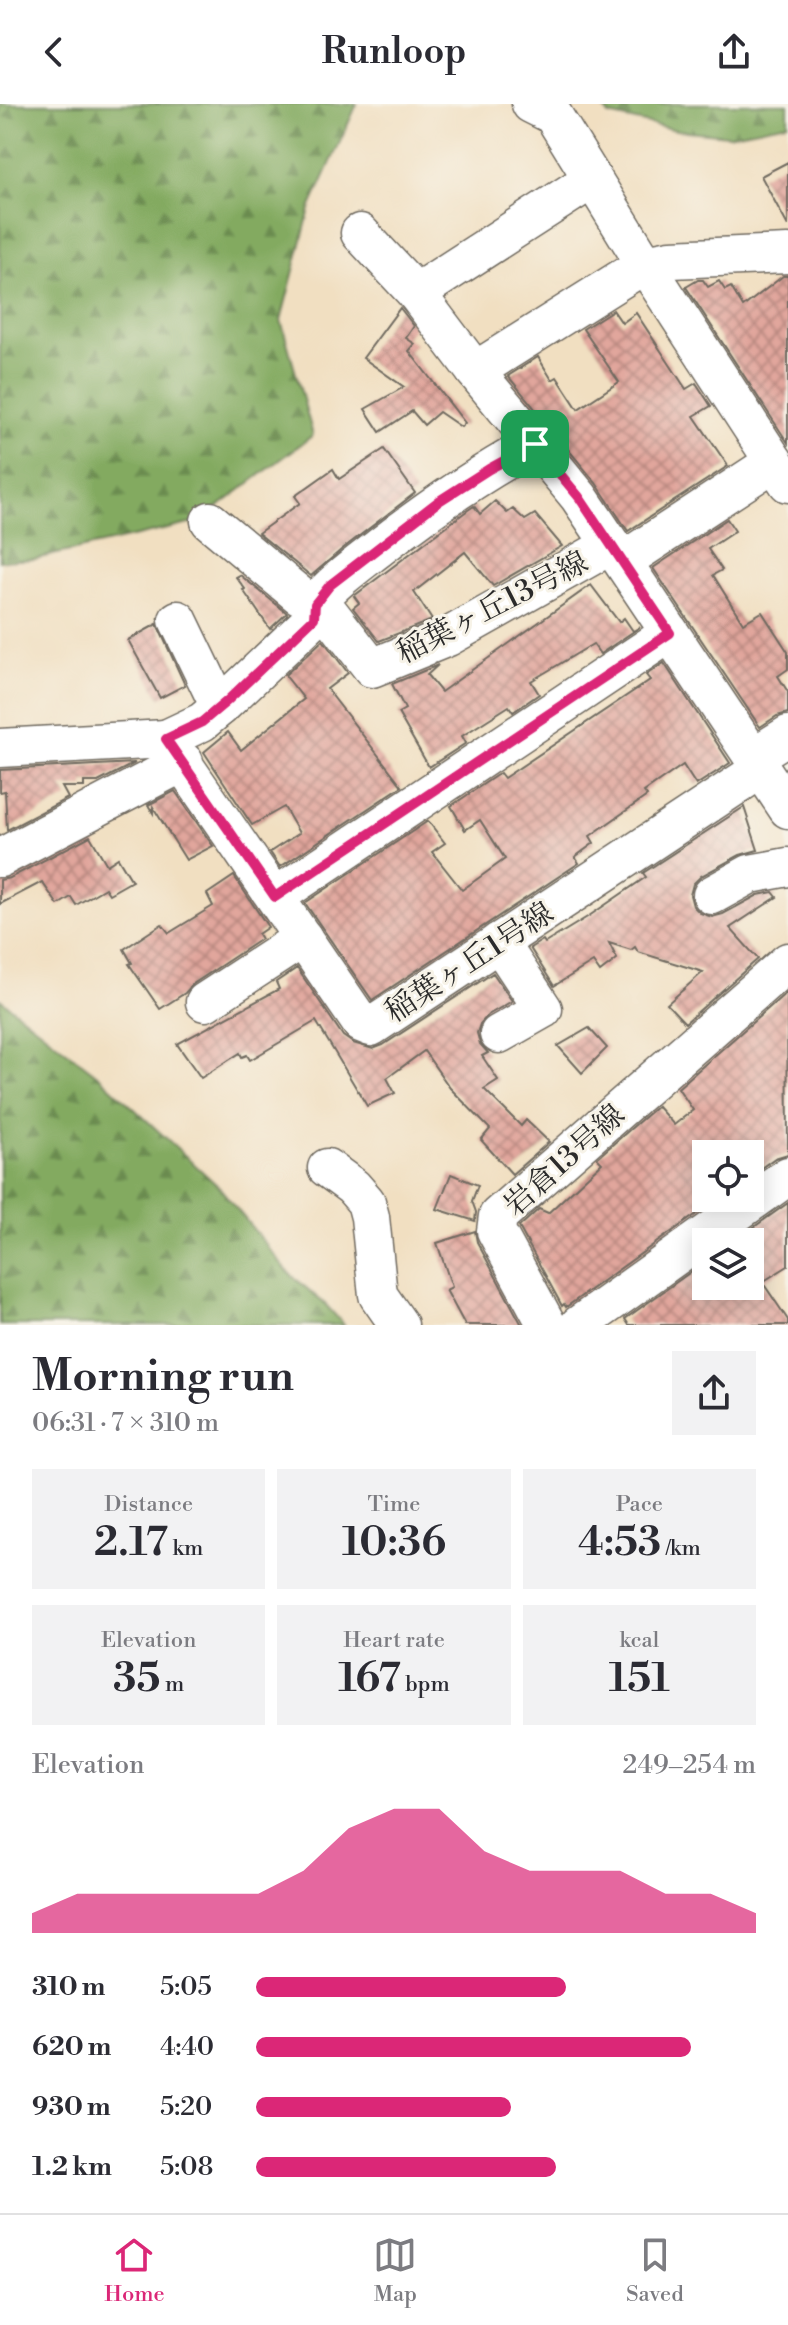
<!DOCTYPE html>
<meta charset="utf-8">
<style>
:root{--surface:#fff;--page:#f2f2f3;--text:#2b2b33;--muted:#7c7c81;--line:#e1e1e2;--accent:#db2777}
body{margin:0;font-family:"Libre Bodoni","Noto Serif JP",serif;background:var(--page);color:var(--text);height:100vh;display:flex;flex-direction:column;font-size:30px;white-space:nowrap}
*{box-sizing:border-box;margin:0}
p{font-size:26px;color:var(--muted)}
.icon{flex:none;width:44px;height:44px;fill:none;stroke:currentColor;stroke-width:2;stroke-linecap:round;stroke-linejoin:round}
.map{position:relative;height:1221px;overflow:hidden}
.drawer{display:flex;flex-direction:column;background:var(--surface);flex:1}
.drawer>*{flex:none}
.buttons{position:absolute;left:692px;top:1036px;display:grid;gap:16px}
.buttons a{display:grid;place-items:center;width:72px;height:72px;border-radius:0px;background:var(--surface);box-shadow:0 4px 20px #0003;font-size:40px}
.pin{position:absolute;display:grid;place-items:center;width:68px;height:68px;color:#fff;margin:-34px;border-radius:16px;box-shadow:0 4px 12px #0006}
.round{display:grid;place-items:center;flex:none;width:84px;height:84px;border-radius:0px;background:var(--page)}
.head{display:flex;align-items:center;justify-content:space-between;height:136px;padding:0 32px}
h1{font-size:44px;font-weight:600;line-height:60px}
.metrics{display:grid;grid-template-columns:repeat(3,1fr);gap:12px;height:136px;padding:8px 32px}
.metrics div{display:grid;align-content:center;border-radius:0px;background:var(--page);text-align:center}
.metrics b{font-size:40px;font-weight:600}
.metrics small{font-size:22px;font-weight:400}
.metrics p{font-size:22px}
.chart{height:224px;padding:16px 32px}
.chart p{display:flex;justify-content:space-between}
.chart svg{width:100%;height:144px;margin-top:8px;fill:var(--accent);opacity:.7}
ul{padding:0 32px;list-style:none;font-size:26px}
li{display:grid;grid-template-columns:128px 96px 1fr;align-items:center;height:60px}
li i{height:20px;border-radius:10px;background:var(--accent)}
header{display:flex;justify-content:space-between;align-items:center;height:104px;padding:0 32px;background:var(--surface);font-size:36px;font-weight:600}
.tab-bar{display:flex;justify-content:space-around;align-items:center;height:112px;border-top:2px solid var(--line);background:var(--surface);font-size:22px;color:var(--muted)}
.tab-bar a{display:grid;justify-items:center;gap:4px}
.tab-bar .on{color:var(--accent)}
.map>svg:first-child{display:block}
.forest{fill:url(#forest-firs);stroke:#576a46;stroke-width:2}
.building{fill:url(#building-cross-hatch)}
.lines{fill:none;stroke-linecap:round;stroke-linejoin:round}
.minor-casing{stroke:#706a60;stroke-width:41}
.minor{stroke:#fff;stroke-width:38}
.route-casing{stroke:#fff;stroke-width:16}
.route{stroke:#db2777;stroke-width:10}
.labels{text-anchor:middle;stroke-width:6;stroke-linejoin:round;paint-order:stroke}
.street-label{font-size:30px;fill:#2b2b2b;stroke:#f7f3e8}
</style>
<header><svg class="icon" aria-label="back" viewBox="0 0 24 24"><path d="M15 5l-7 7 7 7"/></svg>Runloop<svg class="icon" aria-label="share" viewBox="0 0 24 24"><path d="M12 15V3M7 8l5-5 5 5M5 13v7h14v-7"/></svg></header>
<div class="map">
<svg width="788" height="1221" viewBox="0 0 788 1221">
<defs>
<pattern id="forest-firs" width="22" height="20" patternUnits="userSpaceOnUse" patternTransform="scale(2)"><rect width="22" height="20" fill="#83aa61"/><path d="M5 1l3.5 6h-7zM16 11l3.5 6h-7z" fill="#6b8b50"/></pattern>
<pattern id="building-cross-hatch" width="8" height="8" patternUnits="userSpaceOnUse" patternTransform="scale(2)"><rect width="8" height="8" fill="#e1a69c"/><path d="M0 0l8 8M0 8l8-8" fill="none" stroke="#b7877f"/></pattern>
</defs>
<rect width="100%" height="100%" fill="#f7f3e8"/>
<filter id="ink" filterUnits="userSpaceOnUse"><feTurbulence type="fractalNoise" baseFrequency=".0125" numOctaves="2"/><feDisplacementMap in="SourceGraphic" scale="16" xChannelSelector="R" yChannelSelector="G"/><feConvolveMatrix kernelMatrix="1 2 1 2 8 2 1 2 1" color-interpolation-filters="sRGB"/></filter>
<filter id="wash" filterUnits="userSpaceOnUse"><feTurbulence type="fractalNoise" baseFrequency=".006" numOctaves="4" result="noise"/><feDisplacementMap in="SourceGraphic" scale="32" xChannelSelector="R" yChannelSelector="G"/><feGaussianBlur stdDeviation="1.8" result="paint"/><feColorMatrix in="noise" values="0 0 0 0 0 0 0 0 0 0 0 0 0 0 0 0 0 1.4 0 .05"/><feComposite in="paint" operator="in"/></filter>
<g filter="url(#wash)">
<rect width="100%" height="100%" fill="#f1dfc1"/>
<!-- forest -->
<g class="forest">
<polygon points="0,0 357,0 310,105 281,216 313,331 198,418 35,455 0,457"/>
<polygon points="600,0 788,0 788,19 728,31 676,26 609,11"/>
<polygon points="0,895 100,973 219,1083 289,1169 326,1201 344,1221 0,1221"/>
</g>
<g id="blocks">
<!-- building -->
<g class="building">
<polygon points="788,58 788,122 761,72"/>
<polygon points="783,172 788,172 788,339 686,183 698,176 703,176 708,183 719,177 725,186 731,183 743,203"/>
<polygon points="400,204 414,222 406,234 415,240 409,247 465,319 461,323 439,308 424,321 412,307 380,328 365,305 404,283 363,254"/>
<polygon points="613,206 622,219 636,209 686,285 696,279 711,302 694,312 728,362 628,427 596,379 508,272 538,253 552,276 557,273 578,305 619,278 583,225"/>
<polygon points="384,345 415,389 341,446 311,472 258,429 300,399 295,392 333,365 339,375"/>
<polygon points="495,397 507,409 513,405 525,416 535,410 562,442 493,482 465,448 414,488 432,516 379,537 353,504 359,499 354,492 468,406 474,402 480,410"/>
<polygon points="727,415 735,427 708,445 722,466 713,471 743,519 762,508 788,548 788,565 778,572 788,588 788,609 777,612 760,623 653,464"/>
<polygon points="240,471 287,509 270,525 243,486 245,485 236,473"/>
<polygon points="591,481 619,518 624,514 633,527 640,523 600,550 593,540 531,577 539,590 513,608 509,602 462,632 466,639 429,663 398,609 405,605 392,580 438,561 427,571 441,588"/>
<polygon points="157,520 185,581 160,594 128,536"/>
<polygon points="323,536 348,569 327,585 402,682 280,763 270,748 299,729 284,703 252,721 204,648 228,628 241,646 304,595 285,571"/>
<polygon points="664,559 730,659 696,681 683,661 644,688 647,692 590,732 594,739 575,753 579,759 372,896 305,799 428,717 445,739 432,748 462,786 505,755 480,716 465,726 451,702 500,669 504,674 650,576 646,571"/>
<polygon points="135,659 98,678 84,678 84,683 62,683 68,694 7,726 5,687 0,688 0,666"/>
<polygon points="175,687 213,742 186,756 153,703 153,709 148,701"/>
<polygon points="744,703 758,746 740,751 701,772 693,780 690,791 693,802 700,809 712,813 723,810 758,791 773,788 777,793 730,824 758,855 685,919 667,900 703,868 638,848 635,843 631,846 609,839 617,855 600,868 593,858 554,882 530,844 543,836 545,839 589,812 646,773 643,769"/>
<polygon points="90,732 107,761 118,754 132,777 109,790 105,784 76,801 71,793 58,801 42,778 0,800 0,776 10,774"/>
<polygon points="234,772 268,823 258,830 261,835 193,880 185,889 160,905 129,860 132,859 124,845 162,820 169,829 213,802 207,790"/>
<polygon points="297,864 343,932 353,939 373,945 383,941 493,869 512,897 488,911 480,920 477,929 480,940 488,949 482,952 498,976 484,985 521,1022 526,1016 549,1038 512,1070 481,1036 490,1025 450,984 424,947 387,974 395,989 367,1002 316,917 250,956 247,951 242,953 240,949 201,974 177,940 279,885 276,878"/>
<polygon points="787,888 788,1050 775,1054 750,1072 750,1050 706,1050 706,1094 719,1094 566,1203 564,1200 562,1202 519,1123 539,1105 548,1109 602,1059 597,1054 657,1002 674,1021 693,1006 678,984"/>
<polygon points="589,924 607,944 582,969 558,942"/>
<polygon points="451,1070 478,1081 472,1097 476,1108 475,1117 437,1105"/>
<polygon points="788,1099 788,1162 756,1182 765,1182 788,1216 788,1221 629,1221 625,1215 706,1157 706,1182 750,1182 750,1138 733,1138"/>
<polygon points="475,1127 477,1138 522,1221 465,1221 446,1186 452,1183 437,1139"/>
</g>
</g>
</g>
<g filter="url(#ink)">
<use href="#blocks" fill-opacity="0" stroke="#706a60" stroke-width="2"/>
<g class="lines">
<!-- minor casing -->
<g class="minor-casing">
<g id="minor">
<polyline points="531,0 553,11 645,160 671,155 788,150"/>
<polyline points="360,129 416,189"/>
<polyline points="475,267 416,189 591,76"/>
<path d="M 535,340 C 479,370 430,404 380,443 C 357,461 334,477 315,500 L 327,506 L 372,564 L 448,533 L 611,441"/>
<polyline points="788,379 645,160 475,267 579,393 788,705"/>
<polyline points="210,417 299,491 315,500 314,514 220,603"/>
<polyline points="623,457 774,358"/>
<polyline points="166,635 202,618 220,603 178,516"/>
<polyline points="0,644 166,635 361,919 371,923 761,665"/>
<polyline points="753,653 788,631"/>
<polyline points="0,754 184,658"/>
<polyline points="712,791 750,770 788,763"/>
<polyline points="275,793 670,529"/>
<polyline points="499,838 543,905 499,930"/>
<polyline points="205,898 303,834"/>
<polyline points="327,1064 353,1083 366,1098 370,1113 378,1191 399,1221"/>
<polyline points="547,1221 496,1127 498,1112 788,858"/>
<polyline points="579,1221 788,1072"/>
</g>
</g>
<!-- minor -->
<use href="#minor" class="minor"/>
</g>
</g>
<g class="lines" filter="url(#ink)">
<!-- route casing -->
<g class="route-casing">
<polygon id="route" points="535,340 579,393 670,529 275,793 166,635 202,618 227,597 314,514 315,500 330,481 439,397 489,365"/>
</g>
<!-- route -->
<use href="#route" class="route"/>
</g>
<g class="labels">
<!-- street labels -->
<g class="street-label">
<text transform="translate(492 503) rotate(-27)" y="10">稲葉ヶ丘13号線</text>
<text transform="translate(469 858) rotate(-33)" y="10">稲葉ヶ丘1号線</text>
<text transform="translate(564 1056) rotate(-42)" y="10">岩倉13号線</text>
</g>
</g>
</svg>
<div class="buttons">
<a><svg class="icon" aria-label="locate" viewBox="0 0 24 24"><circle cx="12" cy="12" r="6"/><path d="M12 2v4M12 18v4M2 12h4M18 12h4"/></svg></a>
<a><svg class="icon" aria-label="layers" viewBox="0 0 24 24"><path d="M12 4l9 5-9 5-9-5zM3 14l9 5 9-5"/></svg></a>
</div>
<div class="pin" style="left:535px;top:340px;background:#1e9e55"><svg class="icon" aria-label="arrive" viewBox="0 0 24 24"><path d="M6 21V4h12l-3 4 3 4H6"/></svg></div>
</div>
<section class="drawer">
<div class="head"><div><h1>Morning run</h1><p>06:31 · 7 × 310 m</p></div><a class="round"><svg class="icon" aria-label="share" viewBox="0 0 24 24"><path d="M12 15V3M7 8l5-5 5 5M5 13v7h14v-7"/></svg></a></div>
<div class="metrics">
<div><p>Distance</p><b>2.17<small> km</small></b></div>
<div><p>Time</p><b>10:36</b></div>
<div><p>Pace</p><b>4:53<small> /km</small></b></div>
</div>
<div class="metrics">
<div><p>Elevation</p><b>35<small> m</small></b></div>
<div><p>Heart rate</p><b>167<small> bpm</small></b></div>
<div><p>kcal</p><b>151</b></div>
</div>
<div class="chart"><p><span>Elevation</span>249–254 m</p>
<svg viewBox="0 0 160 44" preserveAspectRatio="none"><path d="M0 44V38L10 32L20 32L30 32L40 32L50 32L60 25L70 12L80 6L90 6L100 19L110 25L120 25L130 25L140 32L150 32L160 38V44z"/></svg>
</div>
<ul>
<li><b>310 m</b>5:05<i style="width:62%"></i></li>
<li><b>620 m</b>4:40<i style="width:87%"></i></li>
<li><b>930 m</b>5:20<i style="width:51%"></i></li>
<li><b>1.2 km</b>5:08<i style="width:60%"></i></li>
</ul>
</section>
<nav class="tab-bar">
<a class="on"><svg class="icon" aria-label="home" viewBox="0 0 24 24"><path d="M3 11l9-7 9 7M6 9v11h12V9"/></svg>Home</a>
<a><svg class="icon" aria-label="map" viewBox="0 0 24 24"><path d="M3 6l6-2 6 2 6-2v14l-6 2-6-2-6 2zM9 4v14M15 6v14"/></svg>Map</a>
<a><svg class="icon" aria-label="saved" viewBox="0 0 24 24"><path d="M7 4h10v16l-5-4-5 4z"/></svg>Saved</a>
</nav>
